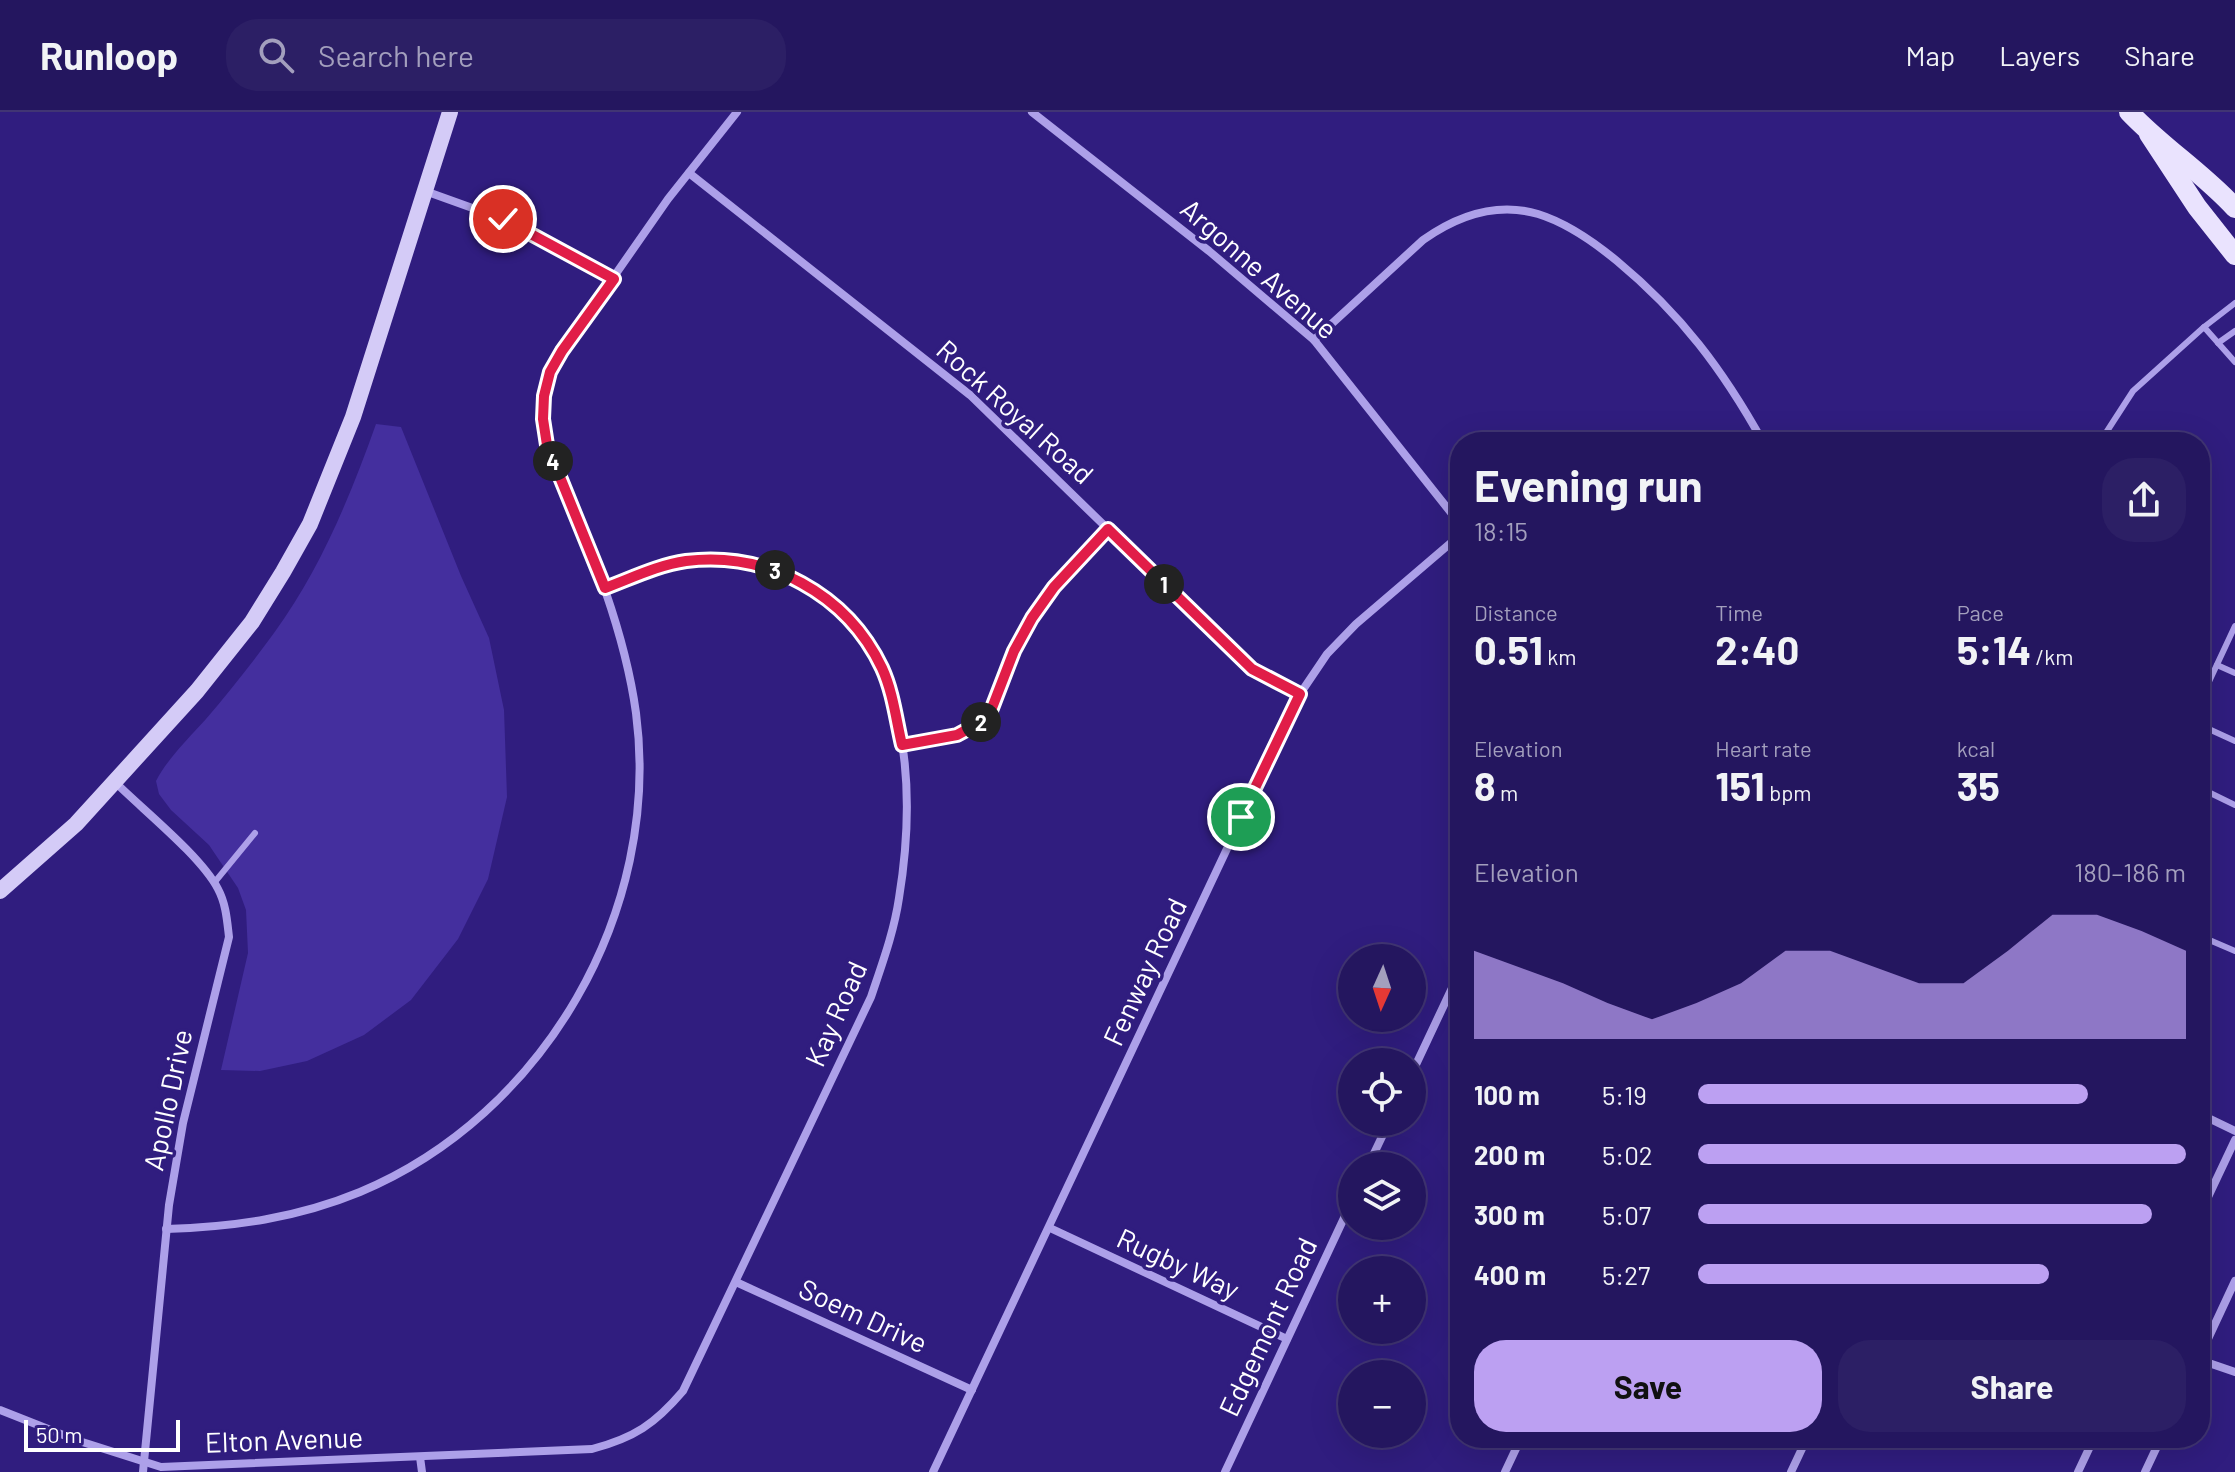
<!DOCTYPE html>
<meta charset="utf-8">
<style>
:root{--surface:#24165f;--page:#2c1f65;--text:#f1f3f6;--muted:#a39fbd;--line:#413574;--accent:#bca0f2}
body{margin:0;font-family:Barlow,sans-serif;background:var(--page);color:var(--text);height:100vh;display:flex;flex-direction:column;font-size:30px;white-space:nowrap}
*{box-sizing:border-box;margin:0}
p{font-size:26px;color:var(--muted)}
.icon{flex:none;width:44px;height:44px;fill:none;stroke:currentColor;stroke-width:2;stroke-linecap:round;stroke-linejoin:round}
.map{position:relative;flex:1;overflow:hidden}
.details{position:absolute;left:1450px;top:320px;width:760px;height:1016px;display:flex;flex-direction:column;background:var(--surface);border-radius:32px;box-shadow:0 8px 32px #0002,0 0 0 2px var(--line)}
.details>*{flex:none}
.needle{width:52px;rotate:183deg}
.fabs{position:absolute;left:1338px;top:832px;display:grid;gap:16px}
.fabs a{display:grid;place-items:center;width:88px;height:88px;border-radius:50%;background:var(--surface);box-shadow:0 8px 32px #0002,0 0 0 2px var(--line);font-size:40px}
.scale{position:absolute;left:24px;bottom:20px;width:156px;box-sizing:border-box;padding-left:8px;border:4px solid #fff;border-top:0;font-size:22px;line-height:28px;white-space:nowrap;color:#fff;-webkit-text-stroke:6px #301d7f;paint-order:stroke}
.pin{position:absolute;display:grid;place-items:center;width:68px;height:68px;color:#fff;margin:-34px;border:4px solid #fff;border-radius:50%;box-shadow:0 2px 8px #0007}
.km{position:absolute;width:40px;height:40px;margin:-20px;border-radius:50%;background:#222;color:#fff;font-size:22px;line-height:40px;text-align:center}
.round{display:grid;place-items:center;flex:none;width:84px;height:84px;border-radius:32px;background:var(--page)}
.headline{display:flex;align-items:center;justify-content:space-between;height:136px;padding:0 24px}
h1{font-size:44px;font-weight:700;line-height:60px}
.figures{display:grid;grid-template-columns:repeat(3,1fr);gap:12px;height:136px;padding:8px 24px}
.figures div{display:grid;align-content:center}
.figures b{font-size:40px;font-weight:700}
.figures small{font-size:22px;font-weight:400}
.figures p{font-size:22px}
.chart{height:224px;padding:16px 24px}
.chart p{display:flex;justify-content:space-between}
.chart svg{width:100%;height:144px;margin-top:8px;fill:var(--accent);opacity:.7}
.button{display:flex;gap:16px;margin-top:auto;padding:16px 24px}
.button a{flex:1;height:92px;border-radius:32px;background:var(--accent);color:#111;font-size:32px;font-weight:700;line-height:92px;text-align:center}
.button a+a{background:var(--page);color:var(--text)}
ul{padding:0 24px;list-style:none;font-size:26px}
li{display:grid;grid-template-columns:128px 96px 1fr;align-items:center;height:60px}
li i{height:20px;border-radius:10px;background:var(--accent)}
header{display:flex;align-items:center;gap:48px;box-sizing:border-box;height:112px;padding:0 40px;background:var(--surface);border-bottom:2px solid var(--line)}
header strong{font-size:38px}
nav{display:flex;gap:44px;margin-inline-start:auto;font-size:28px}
.search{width:560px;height:72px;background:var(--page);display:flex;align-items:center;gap:20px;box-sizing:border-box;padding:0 28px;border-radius:32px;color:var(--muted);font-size:30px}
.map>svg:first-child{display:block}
.green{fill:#442f9e}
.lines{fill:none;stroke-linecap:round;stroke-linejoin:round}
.lane{stroke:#ada0e9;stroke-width:6}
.street{stroke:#ada0e9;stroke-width:8}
.secondary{stroke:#d4cbf7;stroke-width:16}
.primary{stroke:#eae3fe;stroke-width:20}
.route-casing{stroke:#fff;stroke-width:16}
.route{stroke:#e11d48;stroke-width:10}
.labels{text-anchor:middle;stroke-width:7;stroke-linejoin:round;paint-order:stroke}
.street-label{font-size:28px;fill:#fff;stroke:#301d7f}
</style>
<header>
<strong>Runloop</strong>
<div class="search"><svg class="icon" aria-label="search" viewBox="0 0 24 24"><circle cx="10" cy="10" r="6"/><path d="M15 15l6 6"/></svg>Search here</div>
<nav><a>Map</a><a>Layers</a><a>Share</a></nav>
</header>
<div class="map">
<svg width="2235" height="1360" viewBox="0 0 2235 1360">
<rect width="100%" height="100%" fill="#301d7f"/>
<!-- green -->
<path class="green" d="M 376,312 L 401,315 L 461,464 L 489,526 L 504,598 L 507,685 L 488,767 L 458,827 L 411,888 L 364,923 L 307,949 L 260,959 L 221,958 L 248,841 L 246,798 L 238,776 L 209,733 L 171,698 L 159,682 L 156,669 C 168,646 188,627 206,607 C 229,580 253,550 274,521 C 320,458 350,385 376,312 Z"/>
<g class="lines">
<!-- lane -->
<g class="lane">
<polyline points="2204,215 2235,191"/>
<polyline points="2218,231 2235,219"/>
<polyline points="2100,330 2133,279 2204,215 2235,250"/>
<polyline points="2217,553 2235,561"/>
<polyline points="2200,589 2235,514"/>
<polyline points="2200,613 2235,629"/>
<polyline points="2200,676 2235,693"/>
<polyline points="214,771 255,721"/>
<polyline points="2200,824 2235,839"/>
</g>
<!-- street -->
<g class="street">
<polyline points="1032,0 1209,139 1314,228 1460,412"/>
<polyline points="689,61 970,283 1252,557 1300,582"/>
<polyline points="425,79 503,107 614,167"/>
<path d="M 1314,228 L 1423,128 C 1457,104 1497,90 1538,102 C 1567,111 1594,130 1617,149 C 1681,202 1723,258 1763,330"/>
<polyline points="902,633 957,623 981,610 992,596 1014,539 1032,506 1054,475 1108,417"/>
<path d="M 115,670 C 143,698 201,744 218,777 C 226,792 227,808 229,825 L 183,1011 L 169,1093 L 143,1360"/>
<polyline points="1412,961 1460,859"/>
<polyline points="2200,1002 2235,1019"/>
<polyline points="1368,1054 1389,1010"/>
<polyline points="2200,1102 2235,1028"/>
<polyline points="1050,1116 1287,1227"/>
<path d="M 166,1117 C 234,1115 297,1106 360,1080 C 544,1003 662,799 636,601 C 623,507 583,420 547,333 C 541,297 545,271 562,239 L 668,87 L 737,0"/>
<polyline points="736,1170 972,1278"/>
<polyline points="2200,1244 2235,1169"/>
<polyline points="2200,1248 2235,1260"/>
<path d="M 0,1298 L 76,1328 L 161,1355 L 592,1337 C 634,1326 655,1312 683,1279 L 871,885 C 882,852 894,820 899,786 C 916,682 912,540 813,477 C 775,453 730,443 686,450 C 658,454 632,466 605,476"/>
<polyline points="420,1345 422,1360"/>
<polyline points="933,1360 1300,582 1327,542 1356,512 1460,423"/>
<polyline points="1225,1360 1352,1089"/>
<polyline points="1505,1360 1521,1326"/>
<polyline points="1791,1360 1807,1326"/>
<polyline points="2078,1360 2094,1326"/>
<polyline points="2145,1360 2161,1326"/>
</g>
<!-- secondary -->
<polyline class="secondary" points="0,779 76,712 197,579 252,510 283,460 310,412 353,305 450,0"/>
<!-- primary -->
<g class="primary">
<path d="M 2129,0 C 2162,35 2203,61 2235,96"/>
<polyline points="2149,22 2197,95 2235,143"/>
</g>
</g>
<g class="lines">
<!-- route casing -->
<g class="route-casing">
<path id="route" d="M 503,107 L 614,167 L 562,239 L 550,260 L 544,284 L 543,307 L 547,333 L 605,476 C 632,466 658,453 686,449 C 768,439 847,482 882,556 C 893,580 896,607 902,633 L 957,623 L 981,610 L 992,596 L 1014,539 L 1032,506 L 1054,475 L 1108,417 L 1252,557 L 1300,582 L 1241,705"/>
</g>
<!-- route -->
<use href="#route" class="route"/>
</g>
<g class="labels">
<!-- street labels -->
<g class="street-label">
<text transform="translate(1259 157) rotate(41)" y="10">Argonne Avenue</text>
<text transform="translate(1015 300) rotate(42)" y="10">Rock Royal Road</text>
<text transform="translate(1145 860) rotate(-65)" y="10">Fenway Road</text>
<text transform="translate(836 902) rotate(-66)" y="10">Kay Road</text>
<text transform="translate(168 988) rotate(-78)" y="10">Apollo Drive</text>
<text transform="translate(1178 1152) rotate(25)" y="10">Rugby Way</text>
<text transform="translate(863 1204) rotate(25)" y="10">Soem Drive</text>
<text transform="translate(1268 1215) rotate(-65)" y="10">Edgemont Road</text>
<text transform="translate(284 1328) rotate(-2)" y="10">Elton Avenue</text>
</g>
</g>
</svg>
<div class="fabs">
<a><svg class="needle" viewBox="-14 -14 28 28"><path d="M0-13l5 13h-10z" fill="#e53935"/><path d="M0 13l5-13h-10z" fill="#a39fbd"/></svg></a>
<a><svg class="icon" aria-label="locate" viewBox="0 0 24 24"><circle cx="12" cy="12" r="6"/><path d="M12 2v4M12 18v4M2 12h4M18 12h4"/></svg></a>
<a><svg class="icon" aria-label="layers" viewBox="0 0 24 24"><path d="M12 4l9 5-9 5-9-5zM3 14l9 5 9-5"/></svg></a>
<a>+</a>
<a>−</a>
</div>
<div class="scale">50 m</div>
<div class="pin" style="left:1241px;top:705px;background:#1e9e55"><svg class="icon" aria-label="arrive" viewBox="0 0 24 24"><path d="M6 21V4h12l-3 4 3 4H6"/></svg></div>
<div class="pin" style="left:503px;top:107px;background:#d93025"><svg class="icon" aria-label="check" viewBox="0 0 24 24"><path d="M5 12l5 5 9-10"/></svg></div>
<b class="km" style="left:1164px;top:472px">1</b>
<b class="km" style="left:981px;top:610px">2</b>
<b class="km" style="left:775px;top:458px">3</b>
<b class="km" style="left:553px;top:349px">4</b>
<section class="details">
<div class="headline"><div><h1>Evening run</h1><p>18:15</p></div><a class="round"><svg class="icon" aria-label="share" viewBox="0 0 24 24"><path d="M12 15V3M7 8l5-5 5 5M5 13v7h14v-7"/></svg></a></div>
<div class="figures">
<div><p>Distance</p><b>0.51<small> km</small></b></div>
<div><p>Time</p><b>2:40</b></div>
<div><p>Pace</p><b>5:14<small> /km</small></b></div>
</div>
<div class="figures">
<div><p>Elevation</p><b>8<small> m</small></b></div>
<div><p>Heart rate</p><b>151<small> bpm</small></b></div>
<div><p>kcal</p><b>35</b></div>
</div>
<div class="chart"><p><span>Elevation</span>180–186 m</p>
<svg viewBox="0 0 160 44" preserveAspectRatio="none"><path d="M0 44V17L10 22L20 27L30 33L40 38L50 33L60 27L70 17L80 17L90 22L100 27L110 27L120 17L130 6L140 6L150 11L160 17V44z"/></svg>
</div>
<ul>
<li><b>100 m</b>5:19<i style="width:80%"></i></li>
<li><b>200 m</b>5:02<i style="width:100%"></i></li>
<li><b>300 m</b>5:07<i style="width:93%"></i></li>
<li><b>400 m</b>5:27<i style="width:72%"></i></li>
</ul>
<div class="button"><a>Save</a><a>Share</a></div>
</section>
</div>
